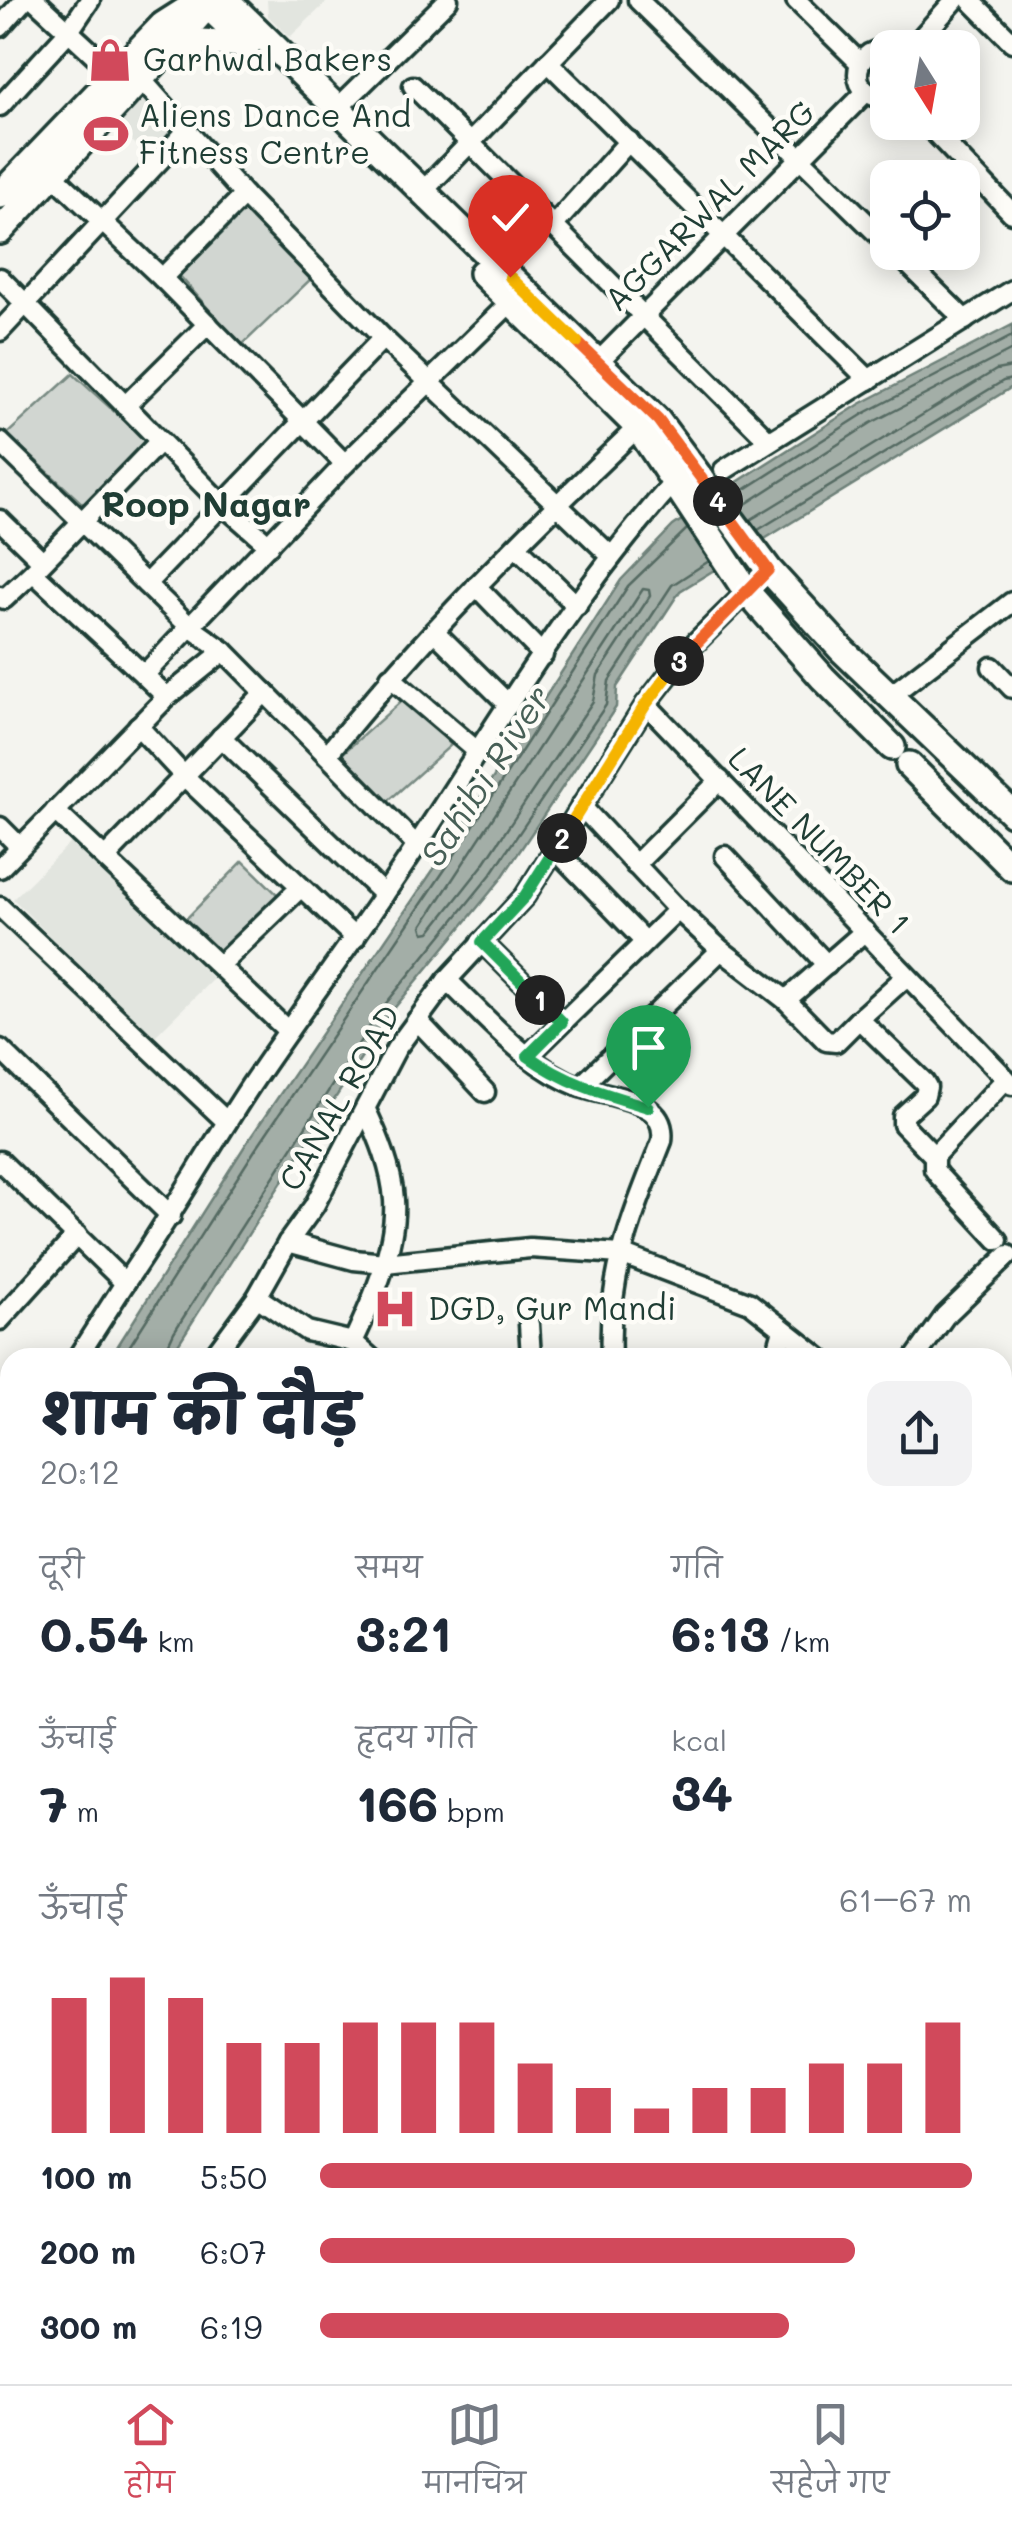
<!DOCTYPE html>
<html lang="hi">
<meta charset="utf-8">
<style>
:root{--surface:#fff;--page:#f2f2f3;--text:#1f2937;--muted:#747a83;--line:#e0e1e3;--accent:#d1495b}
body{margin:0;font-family:Mali,"Playpen Sans Deva",sans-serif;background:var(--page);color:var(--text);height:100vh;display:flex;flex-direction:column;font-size:38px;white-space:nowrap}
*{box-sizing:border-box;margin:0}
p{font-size:32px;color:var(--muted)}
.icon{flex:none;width:55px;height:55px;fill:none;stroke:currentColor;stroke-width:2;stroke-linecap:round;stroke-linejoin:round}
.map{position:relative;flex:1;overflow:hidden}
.drawer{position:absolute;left:0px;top:1348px;width:1012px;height:1038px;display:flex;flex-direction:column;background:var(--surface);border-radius:30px 30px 0 0;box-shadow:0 5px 25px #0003}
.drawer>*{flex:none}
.needle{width:65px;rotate:169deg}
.fabs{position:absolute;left:870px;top:30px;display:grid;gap:20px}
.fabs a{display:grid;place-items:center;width:110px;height:110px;border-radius:20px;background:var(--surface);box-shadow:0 5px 25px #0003;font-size:50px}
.pin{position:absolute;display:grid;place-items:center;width:85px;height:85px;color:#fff;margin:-102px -42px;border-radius:50% 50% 50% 0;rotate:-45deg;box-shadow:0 0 10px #0007}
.pin .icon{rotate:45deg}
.km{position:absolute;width:50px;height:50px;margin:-25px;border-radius:50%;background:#222;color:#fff;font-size:28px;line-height:50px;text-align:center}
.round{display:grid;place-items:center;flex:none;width:105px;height:105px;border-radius:20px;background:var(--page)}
.overview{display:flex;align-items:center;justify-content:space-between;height:170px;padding:0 40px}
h1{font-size:55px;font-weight:800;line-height:75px}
.stats{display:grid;grid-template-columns:repeat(3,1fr);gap:15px;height:170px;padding:10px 40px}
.stats div{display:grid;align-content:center}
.stats b{font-size:50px;font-weight:800}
.stats small{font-size:28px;font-weight:400}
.stats p{font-size:28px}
.chart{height:280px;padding:20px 40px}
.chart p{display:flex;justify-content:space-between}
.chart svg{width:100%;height:180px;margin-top:10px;stroke:var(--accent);stroke-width:6}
ul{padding:0 40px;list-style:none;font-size:32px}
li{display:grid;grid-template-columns:160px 120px 1fr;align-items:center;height:75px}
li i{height:25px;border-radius:12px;background:var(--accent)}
.dock{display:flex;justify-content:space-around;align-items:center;height:140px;border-top:2px solid var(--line);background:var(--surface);font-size:28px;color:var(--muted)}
.dock a{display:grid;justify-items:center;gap:5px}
.dock .on{color:var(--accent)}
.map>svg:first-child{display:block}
.built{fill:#e2e5df}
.green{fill:#d1d6d1;stroke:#788a82;stroke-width:2.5}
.water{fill:#a3aea7;stroke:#6e8179;stroke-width:2.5}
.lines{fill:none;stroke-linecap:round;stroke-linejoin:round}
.shore{stroke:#546a62;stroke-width:2.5}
.street-casing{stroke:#1f3d34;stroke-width:25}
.secondary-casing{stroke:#1f3d34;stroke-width:32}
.street{stroke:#fdfcf7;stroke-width:18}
.secondary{stroke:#fdfcf7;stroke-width:25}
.split-1-casing{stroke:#fff;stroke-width:20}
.split-2-casing{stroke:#fff;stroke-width:20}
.split-3-casing{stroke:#fff;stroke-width:20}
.split-4-casing{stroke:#fff;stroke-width:20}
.split-5-casing{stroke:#fff;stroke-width:20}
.split-6-casing{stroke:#fff;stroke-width:20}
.split-1{stroke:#22a559;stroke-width:12}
.split-2{stroke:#22a559;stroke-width:12}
.split-3{stroke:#f5b400;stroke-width:12}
.split-4{stroke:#f0652b;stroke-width:12}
.split-5{stroke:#f0652b;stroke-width:12}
.split-6{stroke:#f5b400;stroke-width:12}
.labels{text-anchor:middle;stroke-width:9;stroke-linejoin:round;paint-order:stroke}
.poi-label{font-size:32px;fill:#1f3d34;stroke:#fdfcf7;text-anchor:start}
.street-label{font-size:32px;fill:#1f3d34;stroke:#fdfcf7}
.neighbourhood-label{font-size:35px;font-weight:bold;fill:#1f3d34;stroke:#fdfcf7}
.water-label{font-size:35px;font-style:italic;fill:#475f56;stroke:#fdfcf7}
</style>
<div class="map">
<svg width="1012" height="2384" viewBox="0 0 1012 2384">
<rect width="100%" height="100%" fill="#f4f4ef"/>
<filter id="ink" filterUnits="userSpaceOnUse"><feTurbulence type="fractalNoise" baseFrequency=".01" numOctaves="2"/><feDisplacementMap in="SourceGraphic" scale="20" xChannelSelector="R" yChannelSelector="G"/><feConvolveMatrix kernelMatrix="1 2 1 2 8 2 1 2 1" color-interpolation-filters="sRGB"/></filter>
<g filter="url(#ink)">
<!-- built -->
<g class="built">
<polygon points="267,0 329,0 290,37 268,16"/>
<polygon points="138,88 177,128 149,155 108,122"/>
<polygon points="74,839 213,979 152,1039 13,899"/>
</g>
<!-- green -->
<g class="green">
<polygon points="246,209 313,277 241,346 179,275"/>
<polygon points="73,374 150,444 86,507 7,434"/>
<polygon points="407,696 451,745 386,803 342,754"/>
<polygon points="243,861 281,898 222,959 183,922"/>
<polygon points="1003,2125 1012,2131 1012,2264 1003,2270"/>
</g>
<!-- water -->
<polygon class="water" points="1012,325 1012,387 680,591 617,687 616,707 501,879 387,1017 170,1357 110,1358 246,1144 440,860 621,580 673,526 731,486 860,404"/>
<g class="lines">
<!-- shore -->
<g class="shore">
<polyline points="733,497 865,413 1012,336"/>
<polyline points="741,507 871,423 1012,350"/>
<polyline points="750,520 996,370 1012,367"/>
<polyline points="758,530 1003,381 1012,379"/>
<polygon points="643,589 649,590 650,596 598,675 593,701 483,865 430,932 424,933 422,926"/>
<polyline points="122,1358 255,1150 448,865 628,586 687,529"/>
<polyline points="162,1358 174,1332 379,1012 492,873 606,705 609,681 672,585 709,561"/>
</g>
<!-- street casing -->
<g class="street-casing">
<g id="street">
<polyline points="35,0 115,74"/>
<polyline points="638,0 888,244"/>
<polyline points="796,0 860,63"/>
<polyline points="970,0 1012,42"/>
<polyline points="0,27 24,0"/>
<polyline points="912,48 955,0"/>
<path d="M 888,49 C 848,49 848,99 888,98"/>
<polyline points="548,62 869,380"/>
<polyline points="140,78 244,195"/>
<polyline points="413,86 769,441"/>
<polyline points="0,106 69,31 90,0"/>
<polyline points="338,108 448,0"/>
<polyline points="925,122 1012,213"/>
<polyline points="52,174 162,278 244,195 383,338 611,556"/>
<polyline points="423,191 609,0"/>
<polyline points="554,225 629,141"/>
<polyline points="896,252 965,320"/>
<polyline points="0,278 221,503 269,545"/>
<polyline points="162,278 345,464"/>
<polyline points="0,331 187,131"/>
<polyline points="598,362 866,92"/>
<polyline points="125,406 208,324"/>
<polyline points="0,442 190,627 224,651 417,846"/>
<polyline points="724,470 1012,290"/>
<polyline points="0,520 42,561"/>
<polyline points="516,546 577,606"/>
<polyline points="33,572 160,441"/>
<polyline points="146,584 383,338"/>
<polyline points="476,586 543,655"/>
<polyline points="0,596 4,599 33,572 144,675"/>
<polyline points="434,631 509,705"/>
<polyline points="992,667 1012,688"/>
<polyline points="390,677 477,751"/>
<polyline points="890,696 1012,602"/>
<polyline points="167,697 224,651"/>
<polyline points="646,704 1012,1085"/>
<polyline points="138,726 185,777 355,938"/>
<polyline points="221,737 384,895"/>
<path d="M 327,755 C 421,637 529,531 638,427"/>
<polyline points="581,806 678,910 721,950 786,1000 826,1041 836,1042 859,1019 924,1082 927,1087 925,1096 903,1116 903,1124 934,1156 934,1169 939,1176 998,1240"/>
<polyline points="55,811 288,1031"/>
<polyline points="0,827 20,847"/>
<polyline points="555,849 645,942"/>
<polyline points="725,856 827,965"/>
<polyline points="105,858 265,692"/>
<polyline points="635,865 720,780"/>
<polyline points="0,868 167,697 144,675 345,464 511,302"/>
<polyline points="0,907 227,1122"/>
<polyline points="482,942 562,1022"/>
<polyline points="220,965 301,887"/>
<path d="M 447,980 C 487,1018 527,1067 581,1087 C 611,1098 668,1098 662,1141 C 632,1217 607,1274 611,1358"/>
<polyline points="786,1000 865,931"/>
<polyline points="859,1019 901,981 902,971"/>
<polyline points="417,1020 485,1092"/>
<polyline points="0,1049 171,1216"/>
<polyline points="528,1056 678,910"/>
<polyline points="580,1087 721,950"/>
<polyline points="934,1156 1006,1079"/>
<path d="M 0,1161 L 125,1283 C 170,1218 208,1150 251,1085 C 305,1005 363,928 416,847 C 497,723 574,593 674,482"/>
<polyline points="288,1242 354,1260 385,1263 530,1248 621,1254 750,1303 820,1358"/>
<polyline points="257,1297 307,1331 353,1342 371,1358"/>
<polyline points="0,1320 77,1235"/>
<polyline points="529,1324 531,1358"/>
<path d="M 353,1342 C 372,1302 397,1245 394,1200 C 392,1169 379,1138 366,1110"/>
<polyline points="77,1358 125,1283"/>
<polyline points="212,1358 257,1297 288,1242 314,1206 396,1049 447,980 525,896 646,704 688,650 769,570"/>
<polyline points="775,1358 783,1330"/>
<polyline points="915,1358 945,1316 1008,1255"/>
<polyline points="1002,1409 1012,1398"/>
<polyline points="0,1430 10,1439"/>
<polyline points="0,1477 10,1462"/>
<polyline points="1002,1536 1012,1537"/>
<polyline points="0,1677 10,1663"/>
<polyline points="1002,2321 1012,2335"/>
<polyline points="0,2332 10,2327"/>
<polyline points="0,2357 10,2351"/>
<polyline points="0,2366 10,2384"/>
<polyline points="118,2375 120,2384"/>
<polyline points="185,2375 191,2384"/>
<polyline points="243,2375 249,2384"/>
<polyline points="298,2375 305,2384"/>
<polyline points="414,2375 426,2384"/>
<polyline points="649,2375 664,2384"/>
<polyline points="321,2384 332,2375"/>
<polyline points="515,2384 521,2375"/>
<polyline points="680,2384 689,2375"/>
<polyline points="940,2384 953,2375"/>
</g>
</g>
<!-- secondary casing -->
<g class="secondary-casing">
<g id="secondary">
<polyline points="202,0 231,28"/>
<polyline points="226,0 657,420 769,570 842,650 1012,813"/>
<polyline points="173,41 248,44"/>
<polyline points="0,195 163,25 196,4"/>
<polyline points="0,231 213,0"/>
<polyline points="482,273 638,427 747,592 823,678 892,747"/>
<polyline points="909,765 1012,868"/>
<polyline points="1002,1599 1012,1583"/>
<polyline points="1002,1986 1012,1993"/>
<polyline points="0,2198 10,2218"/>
<polyline points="0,2234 10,2251"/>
<polyline points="74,2375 78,2384"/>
<polyline points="796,2384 799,2375"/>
<polyline points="817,2384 820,2375"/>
</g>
</g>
<!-- street -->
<use href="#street" class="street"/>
<!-- secondary -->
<use href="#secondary" class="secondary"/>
</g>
</g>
<g class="lines" filter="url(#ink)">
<!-- split-1 casing -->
<g class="split-1-casing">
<path id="split-1" d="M 540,1000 L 562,1022 L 528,1056 C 565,1083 604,1094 648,1107"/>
</g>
<!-- split-2 casing -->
<g class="split-2-casing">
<polyline id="split-2" points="540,1000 482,942 525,896 562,838"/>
</g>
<!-- split-3 casing -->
<g class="split-3-casing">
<polyline id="split-3" points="562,838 646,704 679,661"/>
</g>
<!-- split-4 casing -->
<g class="split-4-casing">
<polyline id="split-4" points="679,661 768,570 718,501"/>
</g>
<!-- split-5 casing -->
<g class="split-5-casing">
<polyline id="split-5" points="577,342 658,420 718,501"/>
</g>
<!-- split-6 casing -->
<g class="split-6-casing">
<polyline id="split-6" points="510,277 577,342"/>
</g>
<!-- split-1 -->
<use href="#split-1" class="split-1"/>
<!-- split-2 -->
<use href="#split-2" class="split-2"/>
<!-- split-3 -->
<use href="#split-3" class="split-3"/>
<!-- split-4 -->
<use href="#split-4" class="split-4"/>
<!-- split-5 -->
<use href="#split-5" class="split-5"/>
<!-- split-6 -->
<use href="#split-6" class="split-6"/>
</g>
<!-- icons -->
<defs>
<g id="shop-bare" transform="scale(3.45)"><path d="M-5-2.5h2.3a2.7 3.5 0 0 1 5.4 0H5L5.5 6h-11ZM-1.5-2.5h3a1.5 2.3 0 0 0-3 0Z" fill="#d1495b" stroke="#fdfcf7" stroke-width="2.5" paint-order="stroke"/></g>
<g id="stadium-bare" transform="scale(3.45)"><path d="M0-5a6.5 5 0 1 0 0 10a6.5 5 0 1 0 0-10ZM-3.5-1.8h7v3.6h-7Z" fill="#d1495b" stroke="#fdfcf7" stroke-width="2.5" paint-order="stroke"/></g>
<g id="hospital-bare" transform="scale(3.45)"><path d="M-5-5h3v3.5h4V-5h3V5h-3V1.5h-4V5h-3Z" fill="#d1495b" stroke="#fdfcf7" stroke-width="2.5" paint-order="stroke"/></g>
</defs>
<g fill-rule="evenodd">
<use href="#shop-bare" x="110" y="60"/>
<use href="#stadium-bare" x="106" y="134"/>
<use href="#hospital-bare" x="395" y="1309"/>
</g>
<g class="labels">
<!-- poi labels -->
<g class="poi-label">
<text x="143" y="71">Garhwal Bakers</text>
<text x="139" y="127">Aliens Dance And<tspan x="139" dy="37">Fitness Centre</tspan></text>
<text x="428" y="1320">DGD, Gur Mandi</text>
</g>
<!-- street labels -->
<g class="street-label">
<text transform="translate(710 206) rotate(-45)" y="11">AGGARWAL MARG</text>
<text transform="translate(819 841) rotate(46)" y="11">LANE NUMBER 1</text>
<text transform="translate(340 1098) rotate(-60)" y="11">CANAL ROAD</text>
</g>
<!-- neighbourhood labels -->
<g class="neighbourhood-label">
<text x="206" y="517">Roop Nagar</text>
</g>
<!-- water labels -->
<g class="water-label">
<text transform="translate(486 776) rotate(-57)" y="12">Sahibi River</text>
</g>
</g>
</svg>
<div class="fabs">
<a><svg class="needle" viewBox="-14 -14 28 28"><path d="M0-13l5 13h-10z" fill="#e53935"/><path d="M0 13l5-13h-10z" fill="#747a83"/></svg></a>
<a><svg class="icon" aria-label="locate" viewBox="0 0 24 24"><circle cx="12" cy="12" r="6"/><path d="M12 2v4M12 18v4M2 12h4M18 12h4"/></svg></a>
</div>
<div class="pin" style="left:648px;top:1107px;background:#1e9e55"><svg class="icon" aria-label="arrive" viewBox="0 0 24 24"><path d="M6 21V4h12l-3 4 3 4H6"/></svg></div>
<div class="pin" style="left:510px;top:277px;background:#d93025"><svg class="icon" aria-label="check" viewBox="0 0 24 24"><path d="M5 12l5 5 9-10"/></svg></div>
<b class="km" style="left:540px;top:1000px">1</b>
<b class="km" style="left:562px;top:838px">2</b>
<b class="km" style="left:679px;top:661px">3</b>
<b class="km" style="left:718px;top:501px">4</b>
<section class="drawer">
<div class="overview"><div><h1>शाम की दौड़</h1><p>20:12</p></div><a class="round"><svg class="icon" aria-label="share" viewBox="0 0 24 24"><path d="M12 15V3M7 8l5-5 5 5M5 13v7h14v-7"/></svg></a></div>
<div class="stats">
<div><p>दूरी</p><b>0.54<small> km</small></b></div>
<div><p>समय</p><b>3:21</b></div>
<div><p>गति</p><b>6:13<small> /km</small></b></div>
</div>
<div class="stats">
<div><p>ऊँचाई</p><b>7<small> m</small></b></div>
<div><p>हृदय गति</p><b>166<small> bpm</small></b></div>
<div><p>kcal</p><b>34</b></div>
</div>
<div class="chart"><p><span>ऊँचाई</span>61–67 m</p>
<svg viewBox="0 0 160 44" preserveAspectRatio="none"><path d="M5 44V11M15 44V6M25 44V11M35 44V22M45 44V22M55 44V17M65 44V17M75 44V17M85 44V27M95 44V33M105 44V38M115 44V33M125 44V33M135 44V27M145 44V27M155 44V17"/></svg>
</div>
<ul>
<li><b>100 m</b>5:50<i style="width:100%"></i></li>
<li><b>200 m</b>6:07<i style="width:82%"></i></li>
<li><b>300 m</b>6:19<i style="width:72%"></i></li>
</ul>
</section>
</div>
<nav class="dock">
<a class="on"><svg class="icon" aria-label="home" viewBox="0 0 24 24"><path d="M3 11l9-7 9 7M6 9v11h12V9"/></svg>होम</a>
<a><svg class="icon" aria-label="map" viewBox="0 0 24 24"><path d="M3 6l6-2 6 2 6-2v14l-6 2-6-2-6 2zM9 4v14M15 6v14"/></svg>मानचित्र</a>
<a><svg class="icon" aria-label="saved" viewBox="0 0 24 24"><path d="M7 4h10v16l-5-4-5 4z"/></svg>सहेजे गए</a>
</nav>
